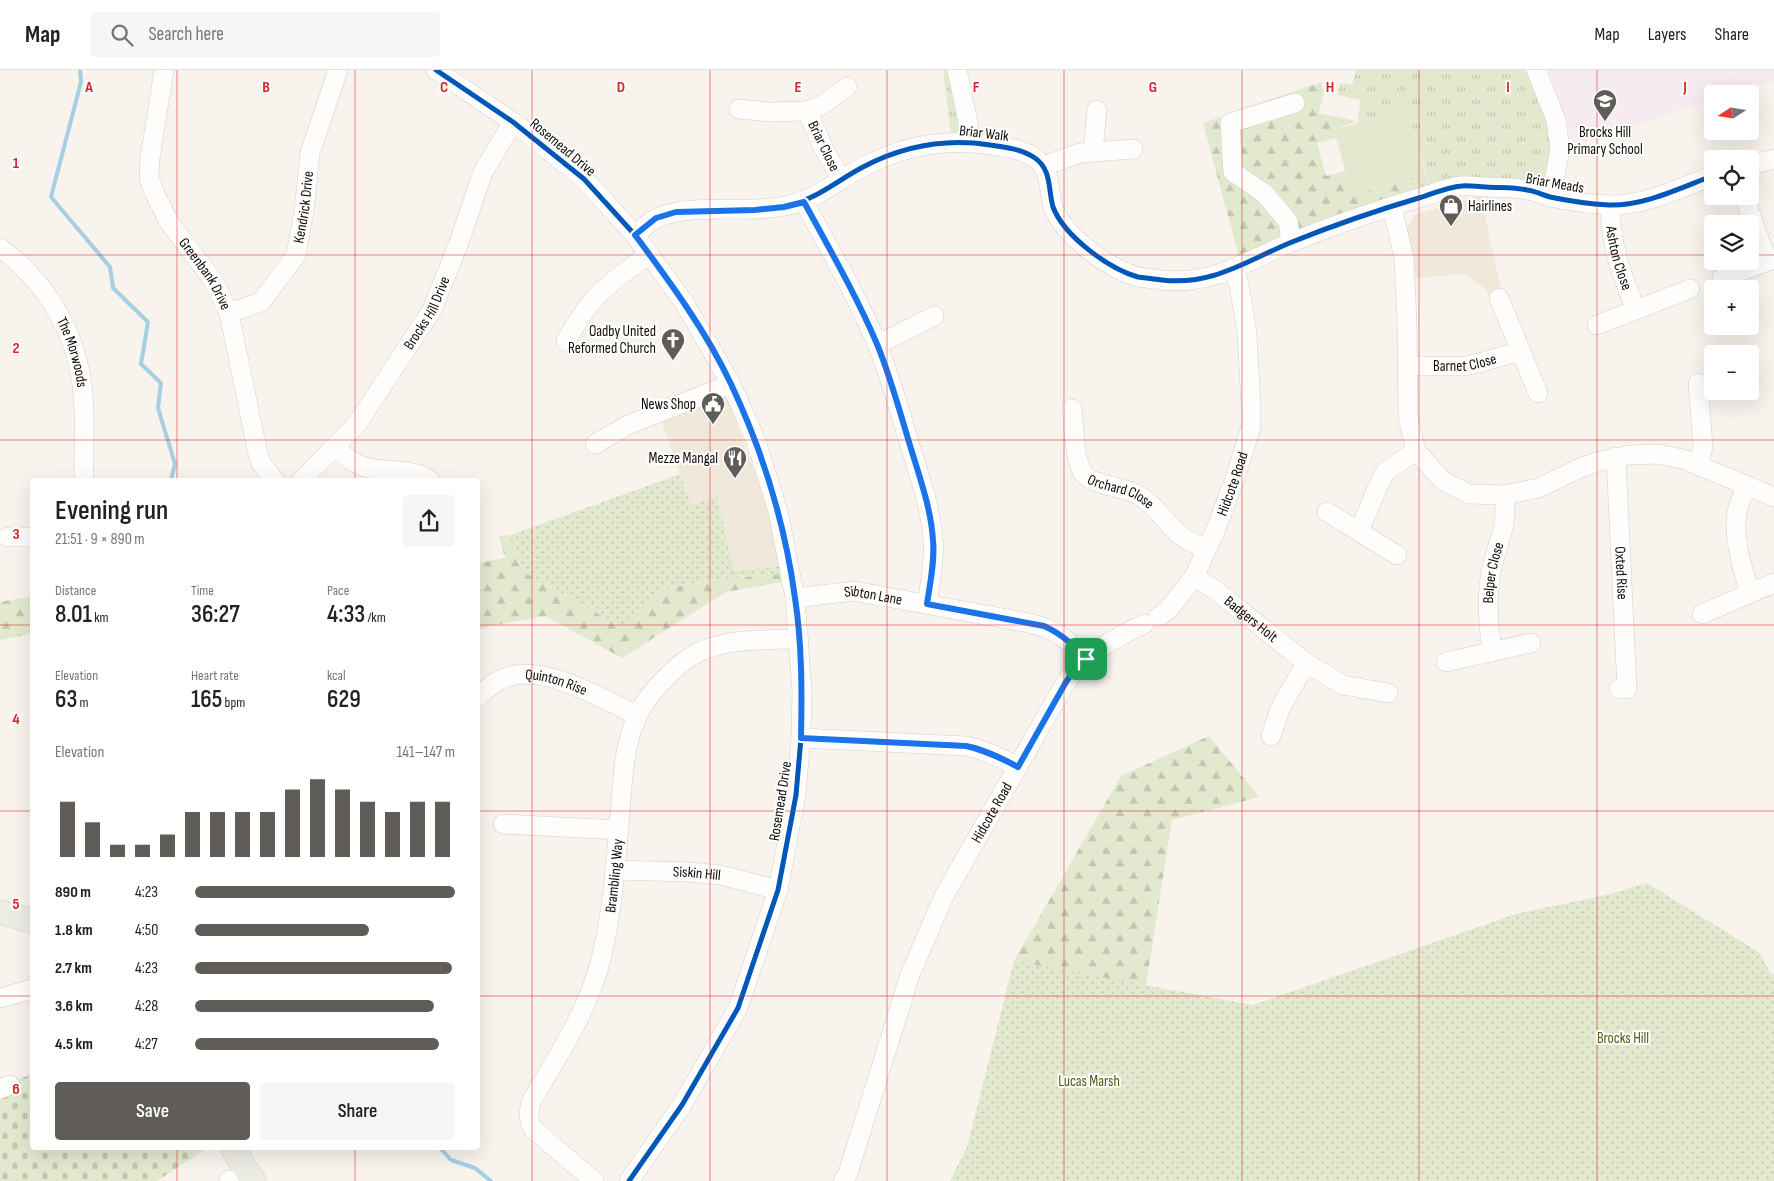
<!DOCTYPE html>
<meta charset="utf-8">
<style>
:root{--surface:#fff;--page:#f6f6f6;--text:#222;--muted:#767676;--line:#e0e0e0;--accent:#605d58}
body{margin:0;font-family:"Sofia Sans Condensed",sans-serif;background:var(--page);color:var(--text);height:100vh;display:flex;flex-direction:column;font-size:19px;white-space:nowrap}
*{box-sizing:border-box;margin:0}
p{font-size:16px;color:var(--muted)}
.icon{flex:none;width:28px;height:28px;fill:none;stroke:currentColor;stroke-width:2;stroke-linecap:round;stroke-linejoin:round}
.map{position:relative;flex:1;overflow:hidden}
.panel{position:absolute;left:30px;top:408px;width:450px;height:672px;display:flex;flex-direction:column;background:var(--surface);border-radius:5px;box-shadow:0 5px 20px #0002}
.panel>*{flex:none}
.needle{width:32px;rotate:258deg}
.tools{position:absolute;left:1704px;top:15px;display:grid;gap:10px}
.tools a{display:grid;place-items:center;width:55px;height:55px;border-radius:5px;background:var(--surface);box-shadow:0 5px 20px #0002;font-size:25px}
.pin{position:absolute;display:grid;place-items:center;width:42px;height:42px;color:#fff;margin:-21px;border-radius:10px;box-shadow:0 2px 8px #0006}
.round{display:grid;place-items:center;flex:none;width:52px;height:52px;border-radius:5px;background:var(--page)}
.summary{display:flex;align-items:center;justify-content:space-between;height:85px;padding:0 25px}
h1{font-size:28px;font-weight:600;line-height:38px}
.stats{display:grid;grid-template-columns:repeat(3,1fr);gap:8px;height:85px;padding:5px 25px}
.stats div{display:grid;align-content:center}
.stats b{font-size:25px;font-weight:600}
.stats small{font-size:14px;font-weight:400}
.stats p{font-size:14px}
.chart{height:140px;padding:10px 25px}
.chart p{display:flex;justify-content:space-between}
.chart svg{width:100%;height:90px;margin-top:5px;stroke:var(--accent);stroke-width:6}
.button{display:flex;gap:10px;margin-top:auto;padding:10px 25px}
.button a{flex:1;height:58px;border-radius:5px;background:var(--accent);color:#fff;font-size:20px;font-weight:600;line-height:58px;text-align:center}
.button a+a{background:var(--page);color:var(--text)}
ul{padding:0 25px;list-style:none;font-size:16px}
li{display:grid;grid-template-columns:80px 60px 1fr;align-items:center;height:38px}
li i{height:12px;border-radius:6px;background:var(--accent)}
header{display:flex;align-items:center;gap:30px;box-sizing:border-box;height:70px;padding:0 25px;background:var(--surface);border-bottom:1px solid var(--line)}
header strong{font-size:24px}
nav{display:flex;gap:28px;margin-inline-start:auto;font-size:18px}
.search{width:350px;height:45px;background:var(--page);display:flex;align-items:center;gap:12px;box-sizing:border-box;padding:0 18px;border-radius:5px;color:var(--muted);font-size:19px}
.map>svg:first-child{display:block}
.built{fill:#f1e8dc}
.education{fill:#f7ebf2}
.grass{fill:url(#grass-tufts)}
.forest{fill:url(#forest-firs)}
.cemetery{fill:url(#cemetery-stones)}
.park{fill:url(#park-dots)}
.pitch{fill:#e2e9cf}
.lines{fill:none;stroke-linecap:round;stroke-linejoin:round}
.stream{stroke:#a5cfe3;stroke-width:4}
.minor-casing{stroke:#d3cfcb;stroke-width:20}
.major-casing{stroke:#d1cfcc;stroke-width:25}
.minor{stroke:#fefdfc;stroke-width:19}
.major{stroke:#ecebe4;stroke-width:24}
.cycleway-casing{stroke:#fff;stroke-width:8}
.cycleway{stroke:#0057b8;stroke-width:5}
.route-casing{stroke:#fff;stroke-width:10}
.route{stroke:#1a73e8;stroke-width:6}
.grid{fill:none;stroke:#d62828;stroke-width:1;stroke-opacity:0.55}
.labels{text-anchor:middle;stroke-width:4;stroke-linejoin:round;paint-order:stroke}
.poi-label{font-size:15px;fill:#0e0c08;stroke:#fff;text-anchor:end}
.street-label{font-size:15px;fill:#0e0c08;stroke:#fff}
.park-label{font-size:15px;fill:#4a600e;stroke:#fff}
.grid-label{font-size:16px;text-anchor:middle;font-weight:bold;fill:#d62828;stroke:#fff;stroke-width:4;stroke-linejoin:round;paint-order:stroke}
</style>
<header>
<strong>Map</strong>
<div class="search"><svg class="icon" aria-label="search" viewBox="0 0 24 24"><circle cx="10" cy="10" r="6"/><path d="M15 15l6 6"/></svg>Search here</div>
<nav><a>Map</a><a>Layers</a><a>Share</a></nav>
</header>
<div class="map">
<svg width="1774" height="1111" viewBox="0 0 1774 1111">
<defs>
<pattern id="grass-tufts" width="24" height="20" patternUnits="userSpaceOnUse" patternTransform="scale(1.25)"><rect width="24" height="20" fill="#e2e9cf"/><path d="M3 7l-1-3M5 7V3M7 7l1-3M15 17l-1-3M17 17v-4M19 17l1-3" fill="none" stroke="#c1c7b0"/></pattern>
<pattern id="forest-firs" width="22" height="20" patternUnits="userSpaceOnUse" patternTransform="scale(1.25)"><rect width="22" height="20" fill="#e2e9cf"/><path d="M5 1l3.5 6h-7zM16 11l3.5 6h-7z" fill="#c1c7b0"/></pattern>
<pattern id="cemetery-stones" width="16" height="16" patternUnits="userSpaceOnUse" patternTransform="scale(1.25)"><rect width="16" height="16" fill="#e2e9cf"/><path d="M2 7V4a2 2 0 0 1 4 0v3zM10 15v-3a2 2 0 0 1 4 0v3z" fill="#c1c7b0"/></pattern>
<pattern id="park-dots" width="8" height="8" patternUnits="userSpaceOnUse" patternTransform="scale(1.25)"><rect width="8" height="8" fill="#e2e9cf"/><path d="M2 2h.1M6 6h.1" fill="none" stroke="#c1c7b0" stroke-width="1.8" stroke-linecap="round"/></pattern>
</defs>
<rect width="100%" height="100%" fill="#f8f3ed"/>
<!-- built -->
<g class="built">
<polygon points="1481,125 1501,221 1489,226 1484,218 1471,208 1463,204 1416,208 1411,178 1406,161 1414,145"/>
<polygon points="725,323 764,426 781,496 734,501 717,426 691,435 661,350"/>
</g>
<!-- education -->
<polygon class="education" points="1548,0 1774,0 1774,11 1729,24 1712,24 1712,29 1574,76"/>
<!-- grass -->
<g class="grass">
<polygon points="943,0 957,0 969,71 951,66"/>
<polygon points="1356,0 1535,0 1556,50 1551,127 1432,124 1407,39 1357,54 1361,30 1337,25 1340,13 1352,15"/>
</g>
<!-- forest -->
<g class="forest">
<polygon points="1321,12 1324,21 1319,43 1356,51 1334,60 1336,68 1317,73 1326,106 1345,101 1353,125 1425,104 1432,124 1240,191 1203,53"/>
<polygon points="511,465 522,501 622,557 661,519 714,510 779,504 781,504 782,512 726,522 622,588 545,546 490,556 478,560 478,493 505,488 499,466"/>
<polygon points="32,526 32,564 0,570 0,532"/>
<polygon points="1209,666 1259,727 1172,750 1145,921 1014,891 1121,706"/>
</g>
<!-- cemetery -->
<polygon class="cemetery" points="32,1004 32,1078 207,1078 157,1111 0,1111 0,1026 11,1012"/>
<!-- park -->
<g class="park">
<polygon points="680,404 691,435 717,426 734,501 781,496 781,504 712,510 661,519 622,557 522,501 511,465"/>
<polygon points="1647,813 1760,883 1771,904 1774,903 1774,1111 950,1111 967,1077 1014,891 1253,935 1516,844 1610,824"/>
</g>
<!-- pitch -->
<polygon class="pitch" points="1407,39 1425,104 1352,125 1334,60"/>
<g class="lines">
<!-- stream -->
<g class="stream">
<polyline points="80,0 81,12 51,127 110,197 113,218 148,252 141,294 161,313 158,338 175,394 171,410"/>
<polyline points="440,1078 451,1090 475,1098 491,1111"/>
</g>
<!-- minor casing -->
<g class="minor-casing">
<g id="minor">
<path id="s1" d="M 164,0 L 150,88 L 149,108 L 154,122 L 169,152 L 213,210 L 229,243 L 258,384 L 261,393 L 274,410"/>
<polyline points="436,0 513,52 584,109 635,165 685,234 731,314 756,371 778,441 795,528 802,621 801,668 796,725 778,820 738,938 682,1035 629,1111"/>
<polyline points="957,0 968,52 969,71"/>
<polyline points="1536,0 1556,50 1560,79 1551,127"/>
<polyline points="739,39 770,42 807,41"/>
<polyline points="1093,81 1097,40"/>
<polyline points="1750,95 1774,89"/>
<polyline points="1044,96 1080,83 1133,79"/>
<polyline points="841,110 824,79 807,41 822,35 847,17"/>
<polyline points="1744,126 1767,191"/>
<path d="M 804,132 C 829,178 856,225 877,274 C 891,308 901,346 912,382 C 921,411 931,440 933,470 C 935,491 930,513 927,534"/>
<path id="s2" d="M 1610,135 C 1611,178 1620,200 1636,240"/>
<polyline points="1392,136 1404,189 1407,252 1408,348 1416,381 1443,411 1469,424 1504,425 1539,418 1580,398 1597,392 1630,385 1658,384 1683,389 1774,427"/>
<path d="M 635,165 C 642,159 650,151 659,147 C 696,132 749,145 789,135 C 817,129 838,110 863,97 C 903,76 945,68 990,75 C 1005,77 1022,79 1035,88 C 1052,100 1048,120 1053,137 C 1064,166 1109,199 1138,207 C 1146,208 1154,209 1162,210 C 1213,216 1248,190 1292,172 C 1334,155 1378,140 1422,127 C 1434,123 1449,117 1462,116 C 1469,115 1478,117 1486,117 C 1499,118 1514,117 1527,120 C 1535,121 1543,125 1550,127 C 1569,131 1590,134 1609,135 C 1644,136 1680,118 1712,106"/>
<polyline points="1291,172 1288,151 1264,123 1233,102 1230,53 1295,33"/>
<path id="s3" d="M 0,178 C 42,208 71,254 80,303 C 87,338 83,375 84,410"/>
<polyline points="1722,208 1774,189"/>
<polyline points="1499,228 1538,323"/>
<path id="s4" d="M 229,243 L 261,232 L 296,185 L 304,141 L 310,83 L 338,0"/>
<polyline points="1597,255 1690,219"/>
<path d="M 566,271 C 575,256 584,239 597,226 C 612,210 632,197 649,184"/>
<polyline points="877,275 934,246"/>
<path id="s5" d="M 1407,296 L 1465,296 L 1479,293 L 1520,281"/>
<polyline points="1698,313 1703,377 1698,394"/>
<path id="s6" d="M 1072,339 C 1074,357 1074,388 1083,403 C 1090,414 1120,417 1132,422 C 1153,431 1164,451 1180,465 C 1188,472 1198,475 1207,479"/>
<polyline points="595,374 628,355 731,314"/>
<path d="M 335,378 C 345,386 355,395 368,398 C 387,402 414,398 430,410"/>
<path id="s7" d="M 1616,387 L 1627,619 L 1619,619"/>
<path id="s8" d="M 302,410 L 357,354 L 432,240 L 458,175 L 483,102 L 513,52"/>
<path d="M 1747,416 C 1743,424 1739,433 1737,442 C 1733,465 1742,502 1751,523"/>
<polyline points="1327,442 1397,485"/>
<polyline points="1359,461 1380,412 1386,401 1416,381"/>
<polyline points="8,467 32,467"/>
<path id="s9" d="M 1194,507 L 1214,519 L 1306,593 L 1343,615 L 1388,623"/>
<path id="s10" d="M 795,528 L 854,521 L 1029,553 C 1058,560 1066,568 1086,589"/>
<polyline points="1702,544 1774,513"/>
<path id="s11" d="M 1158,547 L 1168,540 L 1194,507 L 1216,459 L 1235,408 L 1251,357 L 1251,336 L 1247,263 L 1239,214 L 1232,200"/>
<path id="s12" d="M 1493,582 C 1487,552 1486,523 1493,493 C 1500,466 1508,454 1504,425"/>
<polyline points="1446,592 1531,573"/>
<path id="s13" d="M 478,627 C 485,620 493,613 502,609 C 541,591 601,629 637,645"/>
<polyline points="1271,666 1280,639 1306,593"/>
<path d="M 801,668 L 966,676 C 985,680 1001,688 1018,697"/>
<polyline points="503,754 619,760"/>
<path id="s14" d="M 615,800 L 689,802 L 721,805 L 778,820"/>
<polyline points="0,928 32,919"/>
<polyline points="0,1019 10,1015"/>
<polyline points="229,1110 230,1111"/>
<path id="s15" d="M 594,1111 L 533,1059 C 528,1048 528,1042 532,1030 C 559,984 590,938 602,885 C 613,839 616,790 620,743 C 623,710 623,677 637,647 C 646,625 678,592 699,582 C 730,568 766,570 799,569"/>
<path id="s16" d="M 843,1111 L 848,1103 L 910,905 L 944,826 L 1066,612 C 1086,584 1114,568 1144,554"/>
</g>
</g>
<!-- major casing -->
<g class="major-casing">
<g id="major">
<polyline points="0,842 32,851"/>
<polyline points="232,1078 254,1111"/>
</g>
</g>
<!-- minor -->
<use href="#minor" class="minor"/>
<!-- major -->
<use href="#major" class="major"/>
<!-- cycleway casing -->
<g class="cycleway-casing">
<g id="cycleway">
<polyline points="436,0 513,52 584,109 635,165 685,234 731,314 756,371 778,441 795,528 802,621 801,668 796,725 778,820 738,938 682,1035 629,1111"/>
<path d="M 635,165 C 642,159 650,151 659,147 C 696,132 749,145 789,135 C 817,129 838,110 863,97 C 903,76 945,68 990,75 C 1005,77 1022,79 1035,88 C 1052,100 1048,120 1053,137 C 1064,166 1109,199 1138,207 C 1146,208 1154,209 1162,210 C 1213,216 1248,190 1292,172 C 1334,155 1378,140 1422,127 C 1434,123 1449,117 1462,116 C 1469,115 1478,117 1486,117 C 1499,118 1514,117 1527,120 C 1535,121 1543,125 1550,127 C 1569,131 1590,134 1609,135 C 1644,136 1680,118 1712,106"/>
</g>
</g>
<!-- cycleway -->
<use href="#cycleway" class="cycleway"/>
</g>
<g class="lines">
<!-- route casing -->
<g class="route-casing">
<path id="route" d="M 804,132 C 829,178 856,225 877,274 C 891,308 901,346 912,382 C 921,411 931,440 933,470 C 935,491 930,513 927,534 L 1044,556 C 1062,564 1073,575 1086,589 L 1074,600 L 1066,612 L 1018,697 C 1001,688 985,680 966,676 L 801,668 C 802,621 802,574 795,528 C 785,454 763,382 731,314 C 706,261 670,212 635,165 L 656,148 L 676,142 L 755,140 L 784,137 Z"/>
</g>
<!-- route -->
<use href="#route" class="route"/>
</g>
<!-- grid -->
<path class="grid" d="M 177,0 L 177,410M 355,0 L 355,410M 532,0 L 532,1111M 710,0 L 710,1111M 887,0 L 887,1111M 1064,0 L 1064,1111M 1242,0 L 1242,1111M 1419,0 L 1419,1111M 1597,0 L 1597,1111M 0,185 L 1712,185M 1750,185 L 1774,185M 0,370 L 1774,370M 0,555 L 32,555M 478,555 L 1774,555M 0,741 L 32,741M 478,741 L 1774,741M 0,926 L 32,926M 478,926 L 1774,926M 177,1078 L 177,1111M 355,1078 L 355,1111"/>
<!-- icons -->
<defs>
<g id="school-pin" transform="scale(1.25)"><path d="M0 17L-7.5 6A9.5 9.5 0 1 1 7.5 6Z" fill="#605d58" stroke="#fff"/><path d="M0-5L7-2L0 1L-7-2ZM-4 1L0 2.5L4 1V4Q0 6-4 4Z" fill="#fff"/></g>
<g id="shop-pin" transform="scale(1.25)"><path d="M0 17L-7.5 6A9.5 9.5 0 1 1 7.5 6Z" fill="#605d58" stroke="#fff"/><path d="M-5-2.5h2.3a2.7 3.5 0 0 1 5.4 0H5L5.5 6h-11ZM-1.5-2.5h3a1.5 2.3 0 0 0-3 0Z" fill="#fff"/></g>
<g id="church-pin" transform="scale(1.25)"><path d="M0 17L-7.5 6A9.5 9.5 0 1 1 7.5 6Z" fill="#605d58" stroke="#fff"/><path d="M-1.2-6h2.4v3.5h3.3v2.4h-3.3V6h-2.4V-.1h-3.3v-2.4h3.3Z" fill="#fff"/></g>
<g id="civic-pin" transform="scale(1.25)"><path d="M0 17L-7.5 6A9.5 9.5 0 1 1 7.5 6Z" fill="#605d58" stroke="#fff"/><path d="M-.6-6.5H3V-4.5H.6V-3L4-1V1h2V6H-6V1h2V-1L-.6-3ZM-1.2 2.5V6h2.4V2.5Z" fill="#fff"/></g>
<g id="restaurant-pin" transform="scale(1.25)"><path d="M0 17L-7.5 6A9.5 9.5 0 1 1 7.5 6Z" fill="#605d58" stroke="#fff"/><path d="M-5-6h1v4h1v-4h1v4h1v-4h1v5L-1.5 .5V6h-2V.5L-5-1ZM5-6V6H3V1.5H1.5Q1.5-4 5-6Z" fill="#fff"/></g>
</defs>
<g fill-rule="evenodd">
<use href="#school-pin" x="1605" y="31"/>
<use href="#shop-pin" x="1451" y="136"/>
<use href="#church-pin" x="673" y="270"/>
<use href="#civic-pin" x="713" y="334"/>
<use href="#restaurant-pin" x="735" y="388"/>
</g>
<g class="labels">
<!-- poi labels -->
<g class="poi-label">
<text x="1605" y="67" text-anchor="middle">Brocks Hill<tspan x="1605" dy="17">Primary School</tspan></text>
<text x="1468" y="141" text-anchor="start">Hairlines</text>
<text x="656" y="266">Oadby United<tspan x="656" dy="17">Reformed Church</tspan></text>
<text x="696" y="339">News Shop</text>
<text x="718" y="393">Mezze Mangal</text>
</g>
<!-- street labels -->
<g class="street-label">
<text transform="translate(984 63) rotate(7)" y="5">Briar Walk</text>
<text transform="translate(824 76) rotate(64)" y="5">Briar Close</text>
<text transform="translate(563 77) rotate(40)" y="5">Rosemead Drive</text>
<text transform="translate(1555 113) rotate(10)" y="5">Briar Meads</text>
<text dy="5" stroke="none"><textPath href="#s4" startOffset="141">Kendrick Drive</textPath></text>
<text dy="5" stroke="none"><textPath href="#s2" startOffset="54">Ashton Close</textPath></text>
<text dy="5" stroke="none"><textPath href="#s1" startOffset="221">Greenbank Drive</textPath></text>
<text dy="5" stroke="none"><textPath href="#s8" startOffset="210">Brocks Hill Drive</textPath></text>
<text dy="5" stroke="none"><textPath href="#s3" startOffset="130">The Morwoods</textPath></text>
<text dy="5" stroke="none"><textPath href="#s5" startOffset="58">Barnet Close</textPath></text>
<text dy="5" stroke="none"><textPath href="#s11" startOffset="155">Hidcote Road</textPath></text>
<text dy="5" stroke="none"><textPath href="#s6" startOffset="108">Orchard Close</textPath></text>
<text dy="5" stroke="none"><textPath href="#s12" startOffset="80">Belper Close</textPath></text>
<text dy="5" stroke="none"><textPath href="#s7" startOffset="116">Oxted Rise</textPath></text>
<text dy="5" stroke="none"><textPath href="#s10" startOffset="79">Sibton Lane</textPath></text>
<text dy="5" stroke="none"><textPath href="#s9" startOffset="71">Badgers Holt</textPath></text>
<text dy="5" stroke="none"><textPath href="#s13" startOffset="86">Quinton Rise</textPath></text>
<text transform="translate(780 731) rotate(-81)" y="5">Rosemead Drive</text>
<text dy="5" stroke="none"><textPath href="#s16" startOffset="399">Hidcote Road</textPath></text>
<text dy="5" stroke="none"><textPath href="#s14" startOffset="82">Siskin Hill</textPath></text>
<text dy="5" stroke="none"><textPath href="#s15" startOffset="352">Brambling Way</textPath></text>
</g>
<!-- park labels -->
<g class="park-label">
<text x="1623" y="973">Brocks Hill</text>
<text x="1089" y="1016">Lucas Marsh</text>
</g>
</g>
<g class="grid-label">
<text x="89" y="22">A</text>
<text x="266" y="22">B</text>
<text x="444" y="22">C</text>
<text x="621" y="22">D</text>
<text x="798" y="22">E</text>
<text x="976" y="22">F</text>
<text x="1153" y="22">G</text>
<text x="1330" y="22">H</text>
<text x="1508" y="22">I</text>
<text x="1685" y="22">J</text>
<text x="16" y="98">1</text>
<text x="16" y="283">2</text>
<text x="16" y="469">3</text>
<text x="16" y="654">4</text>
<text x="16" y="839">5</text>
<text x="16" y="1024">6</text>
</g>
</svg>
<div class="tools">
<a><svg class="needle" viewBox="-14 -14 28 28"><path d="M0-13l5 13h-10z" fill="#e53935"/><path d="M0 13l5-13h-10z" fill="#767676"/></svg></a>
<a><svg class="icon" aria-label="locate" viewBox="0 0 24 24"><circle cx="12" cy="12" r="6"/><path d="M12 2v4M12 18v4M2 12h4M18 12h4"/></svg></a>
<a><svg class="icon" aria-label="layers" viewBox="0 0 24 24"><path d="M12 4l9 5-9 5-9-5zM3 14l9 5 9-5"/></svg></a>
<a>+</a>
<a>−</a>
</div>
<div class="pin" style="left:1086px;top:589px;background:#1e9e55"><svg class="icon" aria-label="arrive" viewBox="0 0 24 24"><path d="M6 21V4h12l-3 4 3 4H6"/></svg></div>
<section class="panel">
<div class="summary"><div><h1>Evening run</h1><p>21:51 · 9 × 890 m</p></div><a class="round"><svg class="icon" aria-label="share" viewBox="0 0 24 24"><path d="M12 15V3M7 8l5-5 5 5M5 13v7h14v-7"/></svg></a></div>
<div class="stats">
<div><p>Distance</p><b>8.01<small> km</small></b></div>
<div><p>Time</p><b>36:27</b></div>
<div><p>Pace</p><b>4:33<small> /km</small></b></div>
</div>
<div class="stats">
<div><p>Elevation</p><b>63<small> m</small></b></div>
<div><p>Heart rate</p><b>165<small> bpm</small></b></div>
<div><p>kcal</p><b>629</b></div>
</div>
<div class="chart"><p><span>Elevation</span>141–147 m</p>
<svg viewBox="0 0 160 44" preserveAspectRatio="none"><path d="M5 44V17M15 44V27M25 44V38M35 44V38M45 44V33M55 44V22M65 44V22M75 44V22M85 44V22M95 44V11M105 44V6M115 44V11M125 44V17M135 44V22M145 44V17M155 44V17"/></svg>
</div>
<ul>
<li><b>890 m</b>4:23<i style="width:100%"></i></li>
<li><b>1.8 km</b>4:50<i style="width:67%"></i></li>
<li><b>2.7 km</b>4:23<i style="width:99%"></i></li>
<li><b>3.6 km</b>4:28<i style="width:92%"></i></li>
<li><b>4.5 km</b>4:27<i style="width:94%"></i></li>
</ul>
<div class="button"><a>Save</a><a>Share</a></div>
</section>
</div>
